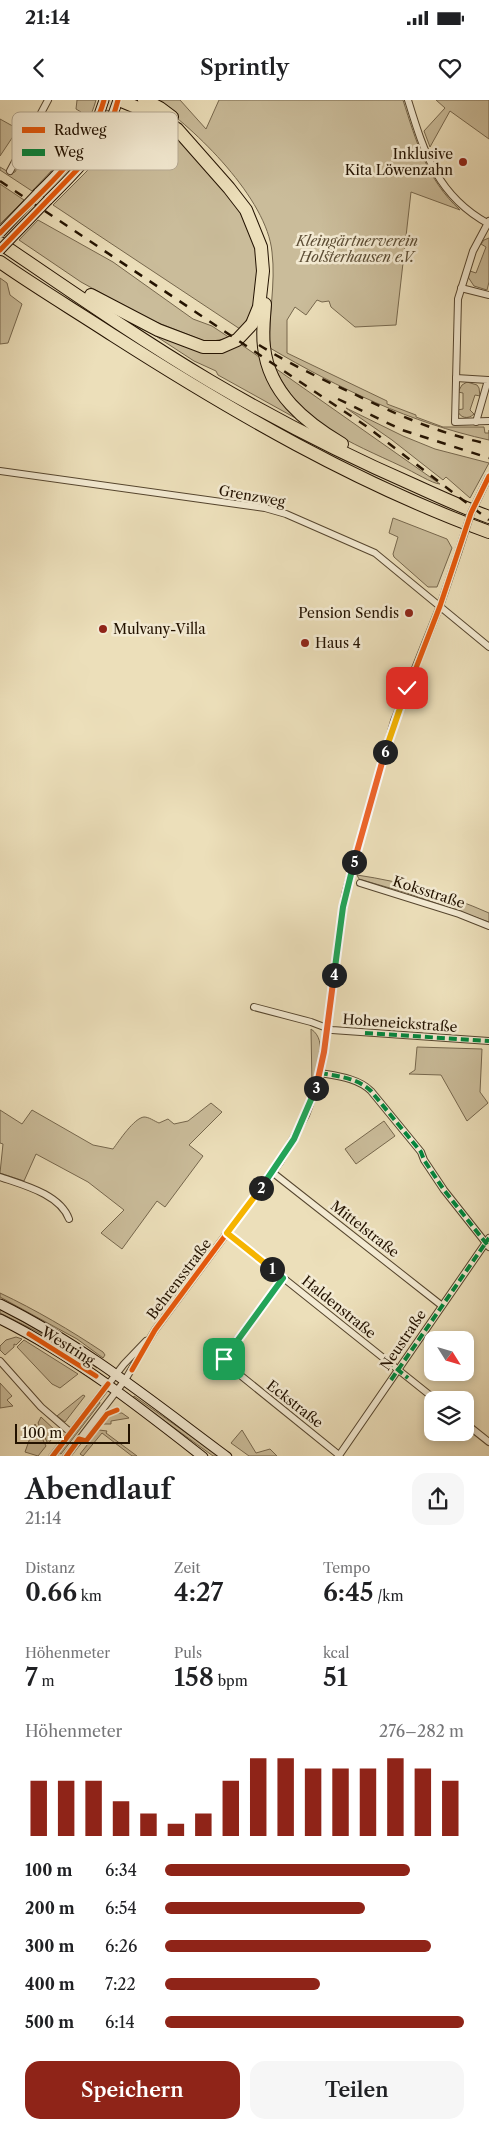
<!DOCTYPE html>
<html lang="de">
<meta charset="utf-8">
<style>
:root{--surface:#fff;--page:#f6f6f6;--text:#202124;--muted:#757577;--accent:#8f2418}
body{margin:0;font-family:"Libre Caslon Text",serif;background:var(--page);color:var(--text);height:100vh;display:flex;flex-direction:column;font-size:19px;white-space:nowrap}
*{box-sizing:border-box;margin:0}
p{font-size:16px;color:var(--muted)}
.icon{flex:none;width:28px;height:28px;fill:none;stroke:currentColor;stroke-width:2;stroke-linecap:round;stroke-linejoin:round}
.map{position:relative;height:1356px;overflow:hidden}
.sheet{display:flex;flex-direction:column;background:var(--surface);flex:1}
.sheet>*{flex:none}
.needle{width:32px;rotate:127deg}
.fabs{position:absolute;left:424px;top:1231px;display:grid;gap:10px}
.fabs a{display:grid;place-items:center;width:50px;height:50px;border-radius:10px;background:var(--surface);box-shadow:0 2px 8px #0003;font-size:25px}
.scale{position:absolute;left:15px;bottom:12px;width:115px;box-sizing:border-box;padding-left:5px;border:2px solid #231200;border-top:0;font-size:14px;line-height:18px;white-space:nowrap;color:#231200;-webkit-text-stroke:4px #f3ead2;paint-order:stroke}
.pin{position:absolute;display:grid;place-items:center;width:42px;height:42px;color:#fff;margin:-21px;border-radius:10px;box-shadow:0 2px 8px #0006}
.km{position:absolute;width:25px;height:25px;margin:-12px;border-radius:50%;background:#222;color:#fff;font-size:14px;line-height:25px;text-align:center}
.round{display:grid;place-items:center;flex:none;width:52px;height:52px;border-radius:15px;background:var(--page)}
.head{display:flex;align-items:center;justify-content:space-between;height:85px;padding:0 25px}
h1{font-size:28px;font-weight:600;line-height:38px}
.stats{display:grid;grid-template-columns:repeat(3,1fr);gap:8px;height:85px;padding:5px 25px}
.stats div{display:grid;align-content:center}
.stats b{font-size:25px;font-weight:600}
.stats small{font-size:14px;font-weight:400}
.stats p{font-size:14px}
.chart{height:140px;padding:10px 25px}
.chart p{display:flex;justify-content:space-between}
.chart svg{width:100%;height:90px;margin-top:5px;stroke:var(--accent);stroke-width:6}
.button{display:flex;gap:10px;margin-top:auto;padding:10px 25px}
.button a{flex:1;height:58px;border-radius:15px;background:var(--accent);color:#fff;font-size:20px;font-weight:600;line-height:58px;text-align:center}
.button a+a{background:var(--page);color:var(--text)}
ul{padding:0 25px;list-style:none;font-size:16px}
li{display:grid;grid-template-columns:80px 60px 1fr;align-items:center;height:38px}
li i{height:12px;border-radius:6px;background:var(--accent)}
.status{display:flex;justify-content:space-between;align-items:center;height:35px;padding:0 25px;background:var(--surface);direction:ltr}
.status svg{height:14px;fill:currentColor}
header{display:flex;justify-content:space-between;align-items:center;height:65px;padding:0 25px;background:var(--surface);font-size:22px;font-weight:600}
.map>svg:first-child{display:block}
.green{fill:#cabc9a;stroke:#76674d}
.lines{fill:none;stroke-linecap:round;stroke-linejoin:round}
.minor-casing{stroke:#55452e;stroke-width:8}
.secondary-casing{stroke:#231200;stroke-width:11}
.motorway-casing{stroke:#231200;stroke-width:14}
.minor{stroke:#f3ead2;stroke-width:6}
.secondary{stroke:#f3ead2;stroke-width:9}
.motorway{stroke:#ecdfba;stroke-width:12}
.rail{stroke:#231200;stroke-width:2.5;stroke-dasharray:9 9;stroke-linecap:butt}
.minor-bridge-casing{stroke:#55452e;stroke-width:8;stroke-linecap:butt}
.secondary-bridge-casing{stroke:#231200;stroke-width:11;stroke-linecap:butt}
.minor-bridge{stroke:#f3ead2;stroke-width:6}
.secondary-bridge{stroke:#f3ead2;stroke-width:9}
.quiet{stroke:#00873e;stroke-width:4;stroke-dasharray:8 4;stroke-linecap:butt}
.cycleway-casing{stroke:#f3ead2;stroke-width:8}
.cycleway{stroke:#e8590c;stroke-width:5}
.split-1-casing{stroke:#fff;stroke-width:10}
.split-2-casing{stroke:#fff;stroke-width:10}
.split-3-casing{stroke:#fff;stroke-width:10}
.split-4-casing{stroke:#fff;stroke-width:10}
.split-5-casing{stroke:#fff;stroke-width:10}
.split-6-casing{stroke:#fff;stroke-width:10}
.split-7-casing{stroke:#fff;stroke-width:10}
.split-1{stroke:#22a559;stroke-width:6}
.split-2{stroke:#f5b400;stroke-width:6}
.split-3{stroke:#22a559;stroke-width:6}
.split-4{stroke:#f0652b;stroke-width:6}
.split-5{stroke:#22a559;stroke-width:6}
.split-6{stroke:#f0652b;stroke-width:6}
.split-7{stroke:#f5b400;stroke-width:6}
.poi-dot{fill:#8f2418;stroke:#f3ead2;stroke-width:2}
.labels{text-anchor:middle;stroke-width:5;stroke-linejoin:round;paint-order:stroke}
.poi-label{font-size:14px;fill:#231200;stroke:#f3ead2;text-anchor:end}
.park-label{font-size:14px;font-style:italic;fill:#5d4e36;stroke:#f3ead2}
.street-label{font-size:14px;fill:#231200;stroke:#f3ead2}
.key{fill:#f3ead2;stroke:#b5a993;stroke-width:1}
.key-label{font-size:14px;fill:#231200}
</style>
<div class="status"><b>21:14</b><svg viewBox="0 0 49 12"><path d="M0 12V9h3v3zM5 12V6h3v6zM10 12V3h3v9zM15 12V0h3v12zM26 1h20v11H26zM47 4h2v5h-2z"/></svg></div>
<header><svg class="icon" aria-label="back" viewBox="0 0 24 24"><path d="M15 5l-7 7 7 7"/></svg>Sprintly<svg class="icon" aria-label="heart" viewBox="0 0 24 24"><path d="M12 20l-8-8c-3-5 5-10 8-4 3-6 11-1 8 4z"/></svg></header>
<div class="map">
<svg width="489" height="1357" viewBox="0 0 489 1357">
<rect width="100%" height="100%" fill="#ecdfba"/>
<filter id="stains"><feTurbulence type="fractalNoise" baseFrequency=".004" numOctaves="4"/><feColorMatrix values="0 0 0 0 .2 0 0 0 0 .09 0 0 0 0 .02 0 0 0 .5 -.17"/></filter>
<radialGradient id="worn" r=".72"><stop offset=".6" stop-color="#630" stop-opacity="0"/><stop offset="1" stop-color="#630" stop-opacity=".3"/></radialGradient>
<!-- green -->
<g class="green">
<path d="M 77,0 L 96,0 C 86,37 58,64 32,91 L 0,70 L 0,67 L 10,73 L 15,72 L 43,20 L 45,21 L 36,38 L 38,39 L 36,42 L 50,50 C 64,41 72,26 81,12 L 76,9 Z"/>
<path d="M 153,0 L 180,0 L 206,29 L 219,0 L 403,0 C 416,41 427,80 460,110 L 411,92 L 396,225 L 355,227 L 331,207 L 329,201 L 322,202 L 317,200 L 306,215 L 295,207 L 287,220 L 287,253 L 387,301 L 387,304 L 416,315 L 416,317 L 443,327 L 484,327 L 485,333 L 489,333 L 489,330 L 489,340 C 411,323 338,288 270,248 C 268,216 276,184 272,152 C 267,99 196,29 153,0 Z"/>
<polygon points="436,0 489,0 489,39 450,11 430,47 424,31 445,8"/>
<path d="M 105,10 L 111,11 C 96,46 71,71 45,98 L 42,96 L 82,53 L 97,30 Z"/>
<polygon points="0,19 18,29 0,56"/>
<path d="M 146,23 L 169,26 C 199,62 239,97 254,143 C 259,155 257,171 256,184 C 254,205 253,213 240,229 L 53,105 L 106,52 L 132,32 L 130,29 Z"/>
<polygon points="0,84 24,100 0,124"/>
<polygon points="38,120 113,162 193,219 212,226 230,238 207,242 146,218 81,182 19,140"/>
<polygon points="489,138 489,182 487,190 474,186 468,177 470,171 476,173 486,147 481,144 484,140"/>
<polygon points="0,178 7,183 10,195 22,204 8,243 0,244"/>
<polygon points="145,229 171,240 239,243 262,259 299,320 218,275 216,271 194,261"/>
<path d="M 275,268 L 440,384 C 433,384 412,371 403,367 C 348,341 303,326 275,268 Z"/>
<path d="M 467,282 L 477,285 L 479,288 L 480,296 L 475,295 L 470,310 L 474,314 C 468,320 460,318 457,310 L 463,309 L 463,293 L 458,292 L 462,285 Z"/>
<polygon points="346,308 403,336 435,349 489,363 470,398 446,377 443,380 392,340"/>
<polygon points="393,418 447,439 452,448 437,487 428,487 394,457 393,454 398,437 389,433"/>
<path d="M 357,775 C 404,782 446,794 489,813 L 489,822 L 407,793 L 359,779 Z"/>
<path d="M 311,929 C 329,941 316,969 312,986 Z"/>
<polygon points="417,947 482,949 480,992 488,1003 467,1021 441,975 409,974 415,970"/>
<path d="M 211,1003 L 222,1012 L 189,1045 L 203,1056 L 165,1107 L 157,1101 L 122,1149 L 101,1133 L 124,1110 L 88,1082 L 36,1054 L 24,1081 L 0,1073 L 3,1044 L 0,1043 L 0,1010 L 22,1024 L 32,1010 L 93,1045 L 113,1049 C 119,1041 134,1018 144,1017 C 149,1017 154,1021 159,1023 L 168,1019 L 174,1024 L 188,1021 Z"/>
<polygon points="384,1021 395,1036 356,1064 345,1049"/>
<path d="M 0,1193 C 36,1210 70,1230 103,1252 L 105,1255 L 103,1258 L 77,1239 L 0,1197 Z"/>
<polygon points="0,1209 71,1248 98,1266 97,1268 56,1241 0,1213"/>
<polygon points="16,1237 22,1239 16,1245 14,1244 14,1247 5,1255 0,1250 0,1246 6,1240"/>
<polygon points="24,1240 78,1274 60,1288 52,1284 17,1247"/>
<polygon points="0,1283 12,1296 7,1300 13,1306 0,1308"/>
<polygon points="83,1295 85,1296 65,1322 57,1316"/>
<polygon points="134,1296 219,1356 213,1356 133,1298"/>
<polygon points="99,1301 100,1303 61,1354 59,1353"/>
<polygon points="115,1313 122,1313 129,1318 111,1321 111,1324 103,1324 109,1316"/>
<polygon points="41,1317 57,1332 48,1344 38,1323"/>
<polygon points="35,1324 46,1346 38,1356 25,1352"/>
<polygon points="99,1330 107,1331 106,1333 137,1356 132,1356 102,1333 83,1356 80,1354"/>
<polygon points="242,1330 256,1353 270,1349 277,1356 249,1356 231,1343"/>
</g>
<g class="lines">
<!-- minor casing -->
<g class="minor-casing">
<g id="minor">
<path d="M 408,0 C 424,52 437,96 489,124"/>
<polyline points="10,71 48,0"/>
<polyline points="489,121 473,151 458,199 455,322 489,321"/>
<polyline points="461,188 489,195"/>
<polyline points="456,278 488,280 476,322"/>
<polyline points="0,371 265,408 286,414 375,453 489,547"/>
<polyline points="360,783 459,814 489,826"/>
<polyline points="254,907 311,922 332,930 489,941"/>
<path d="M 320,973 C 337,976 358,978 371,991 L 421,1052 L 424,1060 L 444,1090 L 489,1147"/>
<polyline points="272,1072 441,1205"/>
<path d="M 0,1077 C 23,1085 60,1094 69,1119"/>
<polyline points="227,1133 436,1300"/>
<polyline points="283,1178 225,1256 224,1262 339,1355"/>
<polyline points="0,1261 41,1307 70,1332"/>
<polyline points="465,1323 489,1342"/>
<polyline points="52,1357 124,1264 146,1241"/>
<polyline points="66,1357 125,1280 155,1230 280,1062 306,1015 317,985 324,952 345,794 394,621 440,506 458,453"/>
<polyline points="338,1357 489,1138"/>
</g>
</g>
<!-- secondary casing -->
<g class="secondary-casing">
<g id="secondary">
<path d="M 38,93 C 66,65 93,39 104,0"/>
<path d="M 48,100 C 81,67 104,46 118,0"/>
<path d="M 0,1204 C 83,1245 153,1302 227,1357"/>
<path d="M 0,1219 C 73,1255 138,1306 203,1357"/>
</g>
</g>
<!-- motorway casing -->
<g class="motorway-casing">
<g id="motorway">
<polyline points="144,0 160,8 172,17"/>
<path d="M 96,50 C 115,34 135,17 161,19"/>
<path d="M 0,143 C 69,190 138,238 210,281 C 276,320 345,355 416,386 C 440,397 464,408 489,417"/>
<path d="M 0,162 C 37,188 76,211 114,236 C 233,312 357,384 489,432"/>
<polyline points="91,195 158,230 203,247 221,247 237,240 252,224 259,207 263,171 261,147 246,110 229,88 177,29 155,15 119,0"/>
<path d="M 265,204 C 264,218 262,233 264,247 C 269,293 305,322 342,344"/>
</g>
</g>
<!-- minor -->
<use href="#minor" class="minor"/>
<!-- secondary -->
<use href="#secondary" class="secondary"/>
<!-- motorway -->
<use href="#motorway" class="motorway"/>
<!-- rail -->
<g class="rail">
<polyline points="0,81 366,326 489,420"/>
<path d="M 259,245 C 288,263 319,278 350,292 C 395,314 440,334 489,344"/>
<polyline points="338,299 402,330 489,358"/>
</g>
<!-- minor-bridge casing -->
<g class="minor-bridge-casing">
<polyline id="minor-bridge" points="458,453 471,413 489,376"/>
</g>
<!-- secondary-bridge casing -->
<g class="secondary-bridge-casing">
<g id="secondary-bridge">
<polyline points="0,133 38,93"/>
<polyline points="0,150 48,100"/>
</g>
</g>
<!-- minor-bridge -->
<use href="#minor-bridge" class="minor-bridge"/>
<!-- secondary-bridge -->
<use href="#secondary-bridge" class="secondary-bridge"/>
<!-- quiet -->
<g class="quiet">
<polyline points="365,933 489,941"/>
<path d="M 320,973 C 337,976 358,978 371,991 L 421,1052 L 424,1060 L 444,1090 L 489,1147"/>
<polyline points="387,1261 408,1278"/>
<polyline points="391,1280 489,1138"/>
</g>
<!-- cycleway casing -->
<g class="cycleway-casing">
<g id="cycleway">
<path d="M 0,133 C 38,94 89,55 104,0"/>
<polyline points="0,150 96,50 111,24 118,0"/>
<polyline points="29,1234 96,1276"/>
<polyline points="132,1270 155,1230 280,1062 302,1022 317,985 328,929 343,807 390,635 440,506 471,413 489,376"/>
<polyline points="52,1357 108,1284"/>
<polyline points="66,1357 79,1339 86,1341 107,1314 117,1310"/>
</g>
</g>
<!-- cycleway -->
<use href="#cycleway" class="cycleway"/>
</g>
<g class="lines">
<!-- split-1 casing -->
<g class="split-1-casing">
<polyline id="split-1" points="224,1259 283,1178 272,1169"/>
</g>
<!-- split-2 casing -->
<g class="split-2-casing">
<polyline id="split-2" points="261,1088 227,1133 272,1169"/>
</g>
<!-- split-3 casing -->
<g class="split-3-casing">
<polyline id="split-3" points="261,1088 294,1039 316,988"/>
</g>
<!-- split-4 casing -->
<g class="split-4-casing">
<polyline id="split-4" points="316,988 324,952 334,875"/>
</g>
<!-- split-5 casing -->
<g class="split-5-casing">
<polyline id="split-5" points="334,875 343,807 354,762"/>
</g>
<!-- split-6 casing -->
<g class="split-6-casing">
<polyline id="split-6" points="354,762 385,652"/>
</g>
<!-- split-7 casing -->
<g class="split-7-casing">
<polyline id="split-7" points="385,652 407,588"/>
</g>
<!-- split-1 -->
<use href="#split-1" class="split-1"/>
<!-- split-2 -->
<use href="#split-2" class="split-2"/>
<!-- split-3 -->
<use href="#split-3" class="split-3"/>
<!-- split-4 -->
<use href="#split-4" class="split-4"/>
<!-- split-5 -->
<use href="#split-5" class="split-5"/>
<!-- split-6 -->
<use href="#split-6" class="split-6"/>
<!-- split-7 -->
<use href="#split-7" class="split-7"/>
</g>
<!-- markers -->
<g class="poi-dot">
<circle cx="463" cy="62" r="5"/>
<circle cx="409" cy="513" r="5"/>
<circle cx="103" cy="529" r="5"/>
<circle cx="305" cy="543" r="5"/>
</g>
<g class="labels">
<!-- poi labels -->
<g class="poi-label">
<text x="453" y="59">Inklusive<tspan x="453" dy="16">Kita Löwenzahn</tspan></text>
<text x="399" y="518">Pension Sendis</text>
<text x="113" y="534" text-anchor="start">Mulvany-Villa</text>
<text x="315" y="548" text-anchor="start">Haus 4</text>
</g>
<!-- park labels -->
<g class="park-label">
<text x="357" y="146">Kleingärtnerverein<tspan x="357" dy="16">Holsterhausen e.V.</tspan></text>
</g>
<!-- street labels -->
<g class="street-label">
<text transform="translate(252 396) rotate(10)" y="5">Grenzweg</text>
<text transform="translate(429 792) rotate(18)" y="5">Koksstraße</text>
<text transform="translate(400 923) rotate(4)" y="5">Hoheneickstraße</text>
<text transform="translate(365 1129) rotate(38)" y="5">Mittelstraße</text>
<text transform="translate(179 1179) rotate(-53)" y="5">Behrensstraße</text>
<text transform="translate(339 1207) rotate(39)" y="5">Haldenstraße</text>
<text transform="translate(403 1240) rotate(-56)" y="5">Neustraße</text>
<text transform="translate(68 1246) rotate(32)" y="5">Westring</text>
<text transform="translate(295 1304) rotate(38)" y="5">Eckstraße</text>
</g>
</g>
<!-- legend -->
<rect x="12" y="12" width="166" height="58" rx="8" class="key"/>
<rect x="22" y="27" width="23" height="6" fill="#e8590c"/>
<rect x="22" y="49" width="23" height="7" fill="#00873e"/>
<g class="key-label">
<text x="54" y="35">Radweg</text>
<text x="54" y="57">Weg</text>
</g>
<rect width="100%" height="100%" filter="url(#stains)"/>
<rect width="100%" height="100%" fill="url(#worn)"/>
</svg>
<div class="fabs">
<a><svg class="needle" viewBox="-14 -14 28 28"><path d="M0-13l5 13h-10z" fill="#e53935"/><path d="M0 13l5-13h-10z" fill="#757577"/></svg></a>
<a><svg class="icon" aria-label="layers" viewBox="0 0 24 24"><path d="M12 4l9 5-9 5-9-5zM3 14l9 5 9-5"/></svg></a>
</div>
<div class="scale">100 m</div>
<div class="pin" style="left:224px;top:1259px;background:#1e9e55"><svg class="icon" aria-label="arrive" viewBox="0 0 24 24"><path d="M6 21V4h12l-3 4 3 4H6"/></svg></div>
<div class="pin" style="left:407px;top:588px;background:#d93025"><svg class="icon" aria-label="check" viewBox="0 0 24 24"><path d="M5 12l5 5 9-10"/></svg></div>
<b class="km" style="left:272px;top:1169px">1</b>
<b class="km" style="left:261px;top:1088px">2</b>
<b class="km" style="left:316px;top:988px">3</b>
<b class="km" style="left:334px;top:875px">4</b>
<b class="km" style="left:354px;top:762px">5</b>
<b class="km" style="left:385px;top:652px">6</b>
</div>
<section class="sheet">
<div class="head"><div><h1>Abendlauf</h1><p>21:14</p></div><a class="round"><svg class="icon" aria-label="share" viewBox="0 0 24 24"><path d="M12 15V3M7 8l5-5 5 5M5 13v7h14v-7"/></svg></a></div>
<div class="stats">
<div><p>Distanz</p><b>0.66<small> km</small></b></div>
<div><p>Zeit</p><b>4:27</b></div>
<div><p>Tempo</p><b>6:45<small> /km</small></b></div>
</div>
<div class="stats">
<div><p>Höhenmeter</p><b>7<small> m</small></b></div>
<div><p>Puls</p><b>158<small> bpm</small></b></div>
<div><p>kcal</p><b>51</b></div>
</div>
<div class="chart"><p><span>Höhenmeter</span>276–282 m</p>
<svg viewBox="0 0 160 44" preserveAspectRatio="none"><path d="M5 44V17M15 44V17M25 44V17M35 44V27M45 44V33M55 44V38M65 44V33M75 44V17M85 44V6M95 44V6M105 44V11M115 44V11M125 44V11M135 44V6M145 44V11M155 44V17"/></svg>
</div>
<ul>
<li><b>100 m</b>6:34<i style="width:82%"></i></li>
<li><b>200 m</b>6:54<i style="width:67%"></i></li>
<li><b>300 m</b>6:26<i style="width:89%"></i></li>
<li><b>400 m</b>7:22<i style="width:52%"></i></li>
<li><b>500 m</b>6:14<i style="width:100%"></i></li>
</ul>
<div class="button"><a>Speichern</a><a>Teilen</a></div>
</section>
